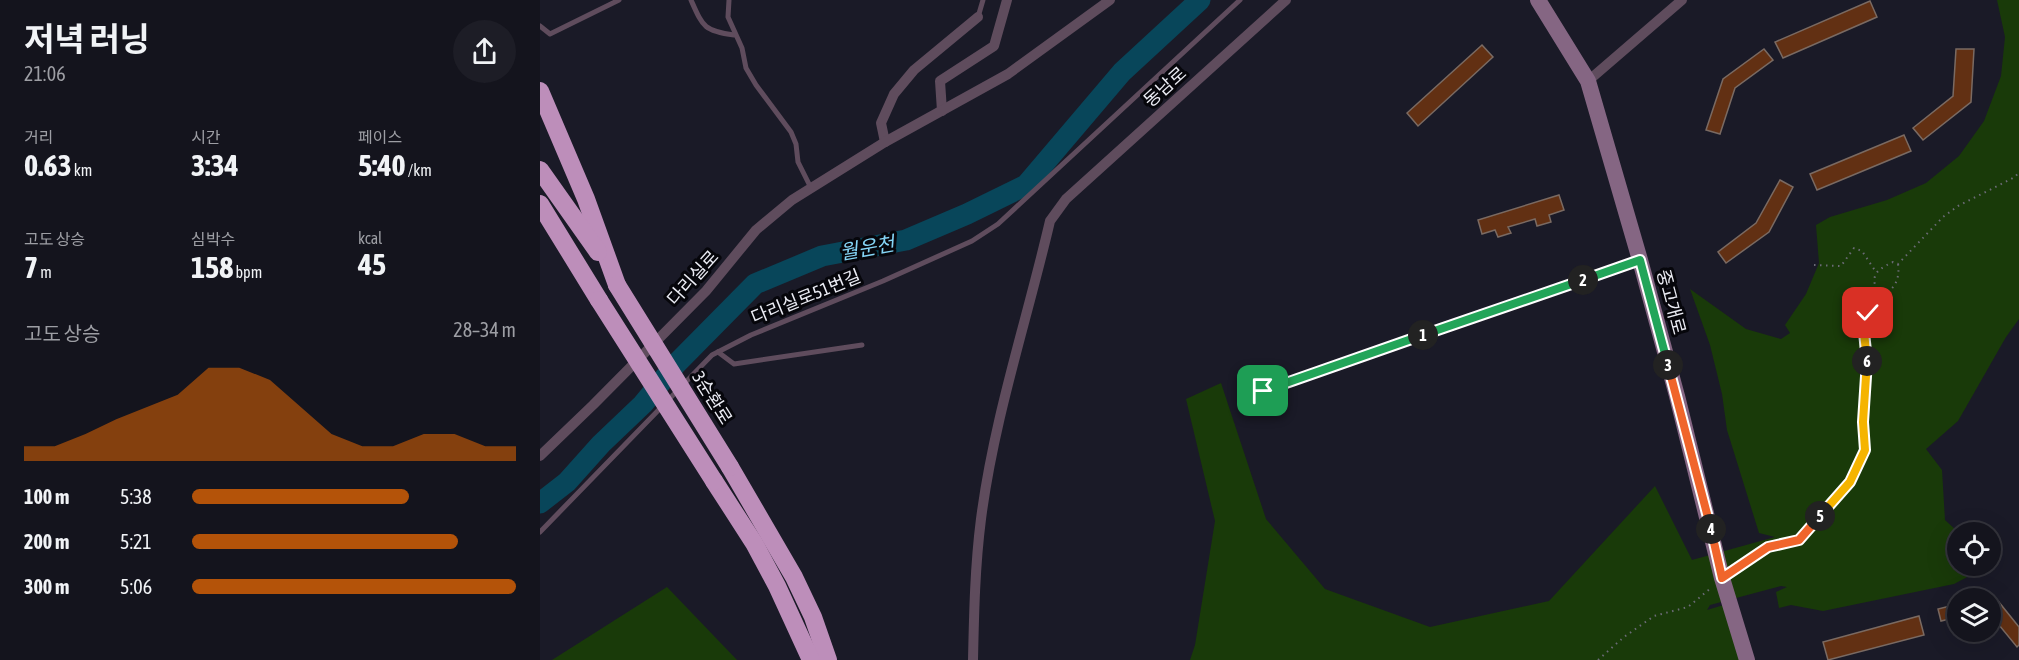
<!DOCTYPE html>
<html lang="ko">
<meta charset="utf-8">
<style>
:root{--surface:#14141d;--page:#1d1d26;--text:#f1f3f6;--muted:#9d9ea4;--line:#33333b;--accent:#b45309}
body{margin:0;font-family:"Asap Condensed","Noto Sans KR",sans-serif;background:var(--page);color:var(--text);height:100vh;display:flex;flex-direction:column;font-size:22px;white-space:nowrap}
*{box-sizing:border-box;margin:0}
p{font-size:20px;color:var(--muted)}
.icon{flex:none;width:33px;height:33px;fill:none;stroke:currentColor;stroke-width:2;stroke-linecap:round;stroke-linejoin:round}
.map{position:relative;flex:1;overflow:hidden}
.side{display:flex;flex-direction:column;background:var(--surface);width:540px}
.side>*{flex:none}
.buttons{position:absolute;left:1407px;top:522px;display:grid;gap:12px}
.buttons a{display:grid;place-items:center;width:54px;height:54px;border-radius:50%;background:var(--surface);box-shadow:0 6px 24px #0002,0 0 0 2px var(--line);font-size:30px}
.pin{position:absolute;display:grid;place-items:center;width:51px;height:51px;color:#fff;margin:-26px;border-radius:12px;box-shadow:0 3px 9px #0006}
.km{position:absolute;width:30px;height:30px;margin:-15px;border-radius:50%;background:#222;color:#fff;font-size:16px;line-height:30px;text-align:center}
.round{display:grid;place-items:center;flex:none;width:63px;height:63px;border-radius:32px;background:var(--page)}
.head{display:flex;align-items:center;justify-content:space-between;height:102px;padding:0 24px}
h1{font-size:33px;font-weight:700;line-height:45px}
.metrics{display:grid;grid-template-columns:repeat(3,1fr);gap:9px;height:102px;padding:6px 24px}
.metrics div{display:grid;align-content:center}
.metrics b{font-size:30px;font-weight:700}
.metrics small{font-size:16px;font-weight:400}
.metrics p{font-size:16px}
.chart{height:168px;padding:12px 24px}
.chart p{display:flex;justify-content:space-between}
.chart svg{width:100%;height:108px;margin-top:6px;fill:var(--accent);opacity:.7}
ul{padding:0 24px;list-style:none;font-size:20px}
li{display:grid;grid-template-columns:96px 72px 1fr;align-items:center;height:45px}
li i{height:15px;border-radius:8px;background:var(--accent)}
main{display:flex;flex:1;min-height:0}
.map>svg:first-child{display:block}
.green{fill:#193a09}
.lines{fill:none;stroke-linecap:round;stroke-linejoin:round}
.river{stroke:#08465a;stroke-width:21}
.building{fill:#623013;stroke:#7a6a62;stroke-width:1.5}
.path{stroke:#6b6b76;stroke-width:2;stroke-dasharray:1.5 4.5;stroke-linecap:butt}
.lane{stroke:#5f4c5d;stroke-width:5}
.street{stroke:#5f4c5d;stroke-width:10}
.secondary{stroke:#856683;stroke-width:16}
.highway{stroke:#bd8eba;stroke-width:18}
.highway-bridge{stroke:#bd8eba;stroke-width:18}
.split-1-casing{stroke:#fff;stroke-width:12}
.split-2-casing{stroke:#fff;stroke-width:12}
.split-3-casing{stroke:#fff;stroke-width:12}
.split-4-casing{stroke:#fff;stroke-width:12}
.split-5-casing{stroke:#fff;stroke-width:12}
.split-6-casing{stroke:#fff;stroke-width:12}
.split-7-casing{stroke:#fff;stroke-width:12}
.split-1{stroke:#22a559;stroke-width:8}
.split-2{stroke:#22a559;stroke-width:8}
.split-3{stroke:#22a559;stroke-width:8}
.split-4{stroke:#f0652b;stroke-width:8}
.split-5{stroke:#f0652b;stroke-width:8}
.split-6{stroke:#f5b400;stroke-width:8}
.split-7{stroke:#f5b400;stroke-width:8}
.labels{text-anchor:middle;stroke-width:6;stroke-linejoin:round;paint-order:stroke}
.street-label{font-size:18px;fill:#ecedf5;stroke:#06060b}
.water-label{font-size:20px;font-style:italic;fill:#85d5f6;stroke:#06060b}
</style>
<main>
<section class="side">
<div class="head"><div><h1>저녁 러닝</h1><p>21:06</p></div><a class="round"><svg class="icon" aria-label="share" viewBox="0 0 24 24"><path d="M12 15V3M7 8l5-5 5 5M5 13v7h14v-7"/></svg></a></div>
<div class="metrics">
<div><p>거리</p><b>0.63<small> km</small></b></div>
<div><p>시간</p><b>3:34</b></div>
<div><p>페이스</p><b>5:40<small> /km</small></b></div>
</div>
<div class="metrics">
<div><p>고도 상승</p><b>7<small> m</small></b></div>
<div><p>심박수</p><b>158<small> bpm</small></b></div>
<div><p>kcal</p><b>45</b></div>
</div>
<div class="chart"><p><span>고도 상승</span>28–34 m</p>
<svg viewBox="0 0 160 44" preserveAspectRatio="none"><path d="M0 44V38L10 38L20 33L30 27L40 22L50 17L60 6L70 6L80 11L90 22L100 33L110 38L120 38L130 33L140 33L150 38L160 38V44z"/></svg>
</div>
<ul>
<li><b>100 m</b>5:38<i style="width:67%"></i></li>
<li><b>200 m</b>5:21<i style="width:82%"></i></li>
<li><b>300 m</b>5:06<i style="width:100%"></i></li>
</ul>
</section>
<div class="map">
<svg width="1479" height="660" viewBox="0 0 1479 660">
<rect width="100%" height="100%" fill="#1a1a27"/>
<!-- green -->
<g class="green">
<polygon points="1457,0 1479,0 1479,319 1466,337 1418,421 1386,449 1402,470 1405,520 1418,532 1418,566 1448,566 1414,584 1283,611 1251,605 1239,608 1236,592 1247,587 1241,586 1170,605 1167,610 1187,604 1200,660 650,660 655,645 675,521 646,399 681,383 726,519 785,589 890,627 1009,601 1115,486 1152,560 1235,537 1219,533 1187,430 1182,394 1170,345 1150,289 1206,329 1241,339 1250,333 1245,325 1266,294 1279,263 1276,225 1290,217 1347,200 1386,183 1419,156 1444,121 1461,76 1465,37"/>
<polygon points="127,587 197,660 12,660"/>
</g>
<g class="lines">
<!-- river -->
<polyline class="river" points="0,503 27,482 61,444 103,404 136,364 215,284 282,256 366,240 427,214 486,185 582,72 660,0"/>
</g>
<!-- building -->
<g class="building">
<polygon points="1330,1 1337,17 1243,58 1235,42"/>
<polygon points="942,45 953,57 878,126 867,113"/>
<polygon points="1224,49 1233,60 1195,88 1180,134 1166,130 1183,79"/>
<polygon points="1416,49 1434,49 1431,102 1383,140 1373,128 1413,96"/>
<polygon points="1364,135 1371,151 1277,190 1270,174"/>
<polygon points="1240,180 1253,187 1229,232 1186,263 1178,252 1216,223"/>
<polygon points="1019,195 1024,210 1009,215 1011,222 997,226 995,219 968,227 971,233 958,237 955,230 942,234 938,220"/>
<polygon points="1450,599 1458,601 1479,627 1479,645 1477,647 1450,614"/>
<polygon points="1418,604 1418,617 1401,621 1398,609"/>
<polygon points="1379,616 1384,635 1288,660 1283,642"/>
</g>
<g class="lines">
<!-- path -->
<g class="path">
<path d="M 1358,264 C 1360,279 1355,291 1339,296 C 1330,276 1334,271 1353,262 L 1358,264 L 1403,217 L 1418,206 L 1475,177 L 1479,172"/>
<polyline points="1274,265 1301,266 1314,248 1322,251 1336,272"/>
<polyline points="1194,570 1228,547 1259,540 1310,482 1325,451 1323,421 1327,362 1323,323 1328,313 1330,298 1337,291"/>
<polyline points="1058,660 1084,637 1114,616 1148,607 1171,588"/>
</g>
<!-- lane -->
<g class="lane">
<path d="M 151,0 C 163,27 164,31 194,35"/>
<polyline points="189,0 188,17 202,48 206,68 216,85 251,132 256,144 258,162 271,188"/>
<polyline points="438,17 443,0"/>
<polyline points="0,26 10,34 79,0"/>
<polyline points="178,352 194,364 322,345"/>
<polyline points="0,532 172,355 211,335 343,281 432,241 458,224 700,0"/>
</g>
<!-- street -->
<g class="street">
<polyline points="1048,81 1142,0"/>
<polyline points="402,111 400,81 454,46 467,0"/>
<polyline points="345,142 341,123 354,94 374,70 438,17"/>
<polyline points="723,391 1100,260"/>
<polyline points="0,456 53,405 166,291 216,230 252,200 345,142 468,74 570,0"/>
<path d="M 433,660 C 434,613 435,566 441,519 C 454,418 487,320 510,221 L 526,199 L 746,0"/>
</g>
<!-- secondary -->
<polyline class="secondary" points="998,0 1048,81 1100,260 1137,396 1182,578 1207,660"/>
<!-- highway -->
<g class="highway">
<polyline points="0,91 46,199 77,285"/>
<polyline points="0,170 58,252"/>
<polyline points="0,204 59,300"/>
<polyline points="190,467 254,577 273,617 288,660"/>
<polyline points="174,481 214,543 237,586 271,660"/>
</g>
<!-- highway-bridge -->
<g class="highway-bridge">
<polyline points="77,285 190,467"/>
<polyline points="59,300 174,481"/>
</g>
</g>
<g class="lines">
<!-- split-1 casing -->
<g class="split-1-casing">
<polyline id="split-1" points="723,391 883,335"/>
</g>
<!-- split-2 casing -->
<g class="split-2-casing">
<polyline id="split-2" points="883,335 1043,280"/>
</g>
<!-- split-3 casing -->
<g class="split-3-casing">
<polyline id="split-3" points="1043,280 1100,260 1128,365"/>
</g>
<!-- split-4 casing -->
<g class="split-4-casing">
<polyline id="split-4" points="1128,365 1171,529"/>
</g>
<!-- split-5 casing -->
<g class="split-5-casing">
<polyline id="split-5" points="1171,529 1182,578 1228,547 1259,540 1280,516"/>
</g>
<!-- split-6 casing -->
<g class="split-6-casing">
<polyline id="split-6" points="1280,516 1310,482 1325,450 1323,422 1327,361"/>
</g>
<!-- split-7 casing -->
<g class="split-7-casing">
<polyline id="split-7" points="1327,361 1323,323 1328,313"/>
</g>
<!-- split-1 -->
<use href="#split-1" class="split-1"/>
<!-- split-2 -->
<use href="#split-2" class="split-2"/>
<!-- split-3 -->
<use href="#split-3" class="split-3"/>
<!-- split-4 -->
<use href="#split-4" class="split-4"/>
<!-- split-5 -->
<use href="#split-5" class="split-5"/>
<!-- split-6 -->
<use href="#split-6" class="split-6"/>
<!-- split-7 -->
<use href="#split-7" class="split-7"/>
</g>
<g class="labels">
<!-- street labels -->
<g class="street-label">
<text transform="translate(625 87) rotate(-42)" y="6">동남로</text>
<text transform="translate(153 278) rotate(-48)" y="6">다리실로</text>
<text transform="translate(266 297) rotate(-22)" y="6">다리실로51번길</text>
<text transform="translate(1131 302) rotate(75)" y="6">중고개로</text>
<text transform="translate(172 398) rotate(58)" y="6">3순환로</text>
</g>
<!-- water labels -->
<g class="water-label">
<text transform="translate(327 248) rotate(-10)" y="7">월운천</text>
</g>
</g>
</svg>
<div class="buttons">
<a><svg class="icon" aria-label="locate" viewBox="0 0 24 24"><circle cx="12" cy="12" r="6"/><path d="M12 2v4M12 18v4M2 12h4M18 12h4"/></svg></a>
<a><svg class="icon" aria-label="layers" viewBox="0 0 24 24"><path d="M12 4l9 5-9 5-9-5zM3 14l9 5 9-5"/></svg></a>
</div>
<div class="pin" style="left:723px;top:391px;background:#1e9e55"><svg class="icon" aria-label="arrive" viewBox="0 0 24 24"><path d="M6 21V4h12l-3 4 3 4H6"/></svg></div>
<div class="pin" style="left:1328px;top:313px;background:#d93025"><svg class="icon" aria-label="check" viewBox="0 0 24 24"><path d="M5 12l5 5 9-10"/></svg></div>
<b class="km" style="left:883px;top:335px">1</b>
<b class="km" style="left:1043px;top:280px">2</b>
<b class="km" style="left:1128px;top:365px">3</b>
<b class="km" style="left:1171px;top:529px">4</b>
<b class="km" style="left:1280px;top:516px">5</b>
<b class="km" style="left:1327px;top:361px">6</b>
</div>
</main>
